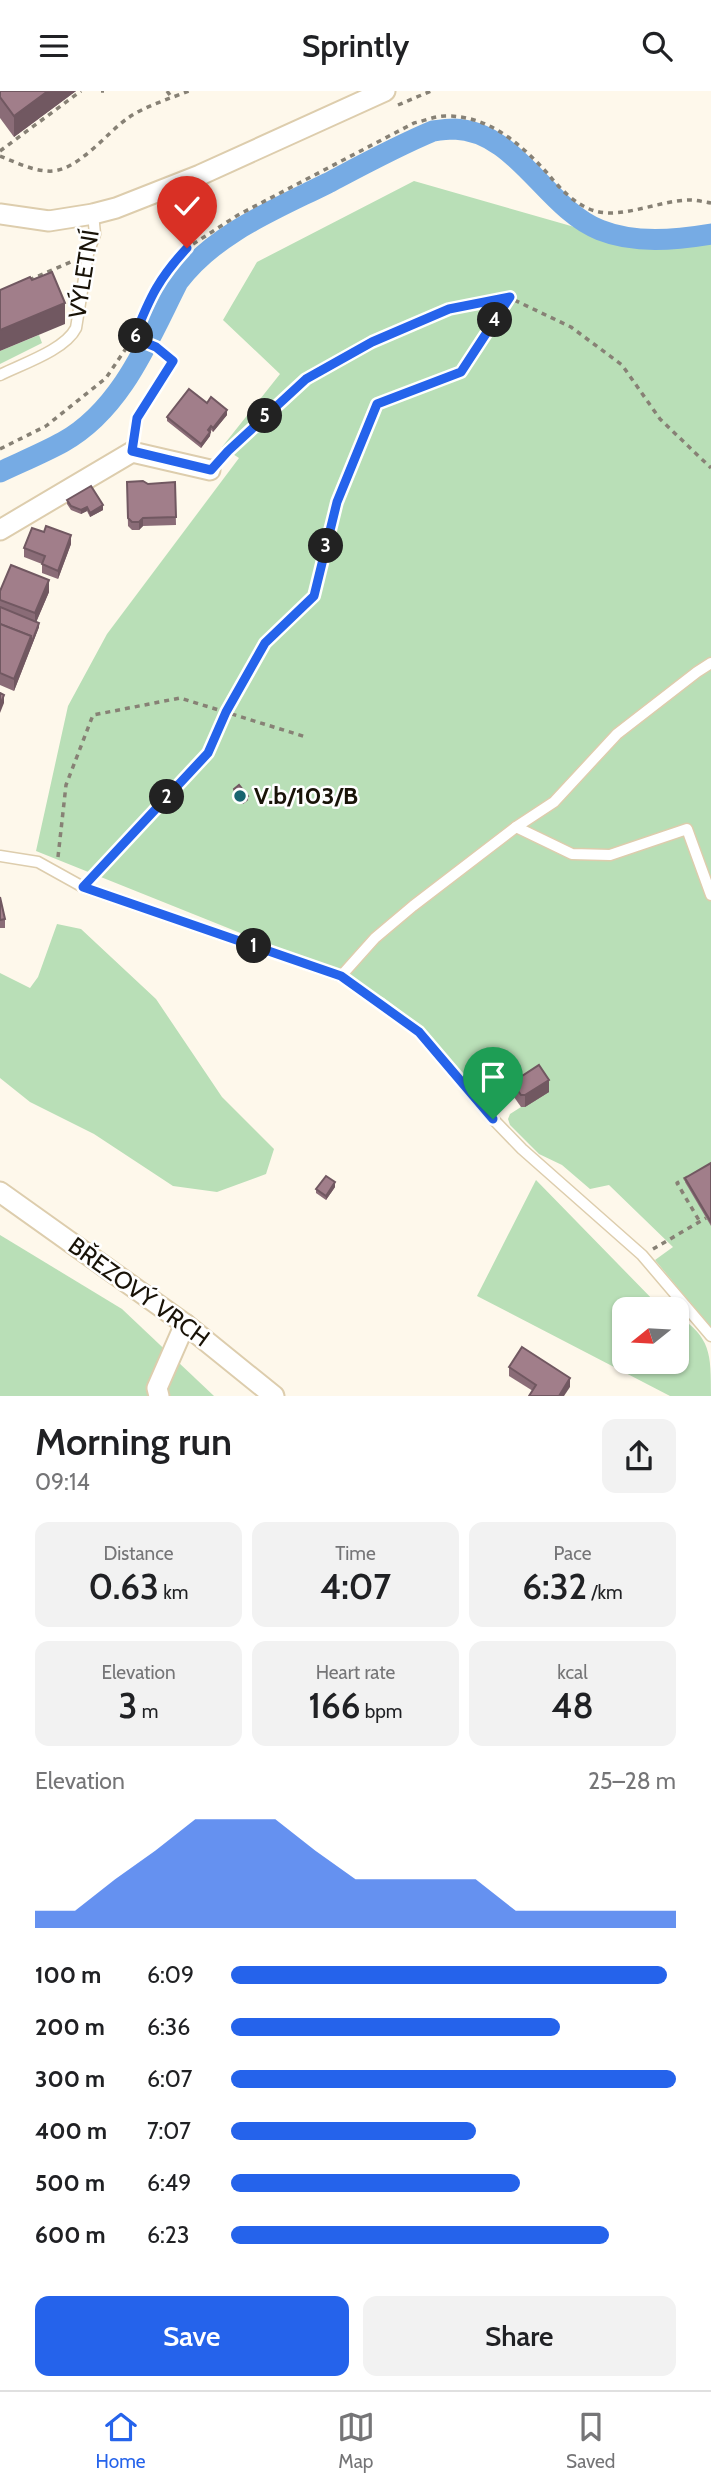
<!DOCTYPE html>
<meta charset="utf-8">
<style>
:root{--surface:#fff;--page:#f2f2f2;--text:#202124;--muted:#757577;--line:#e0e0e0;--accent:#2563eb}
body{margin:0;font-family:Cabin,sans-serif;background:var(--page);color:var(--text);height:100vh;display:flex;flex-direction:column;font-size:26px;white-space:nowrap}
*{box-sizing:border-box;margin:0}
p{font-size:23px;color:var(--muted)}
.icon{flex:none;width:38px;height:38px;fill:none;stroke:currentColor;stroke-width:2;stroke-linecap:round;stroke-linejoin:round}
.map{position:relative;height:1305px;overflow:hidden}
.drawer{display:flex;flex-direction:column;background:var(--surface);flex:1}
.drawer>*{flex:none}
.needle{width:46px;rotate:252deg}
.controls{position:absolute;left:612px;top:1206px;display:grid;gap:14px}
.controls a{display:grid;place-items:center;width:77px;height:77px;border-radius:14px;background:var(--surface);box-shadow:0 2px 5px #0004;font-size:35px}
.pin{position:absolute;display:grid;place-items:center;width:60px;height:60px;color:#fff;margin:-72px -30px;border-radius:50% 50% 50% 0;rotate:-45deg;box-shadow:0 0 7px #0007}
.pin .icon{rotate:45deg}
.km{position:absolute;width:35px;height:35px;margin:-18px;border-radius:50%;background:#222;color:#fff;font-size:19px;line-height:35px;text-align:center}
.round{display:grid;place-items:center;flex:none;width:74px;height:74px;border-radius:14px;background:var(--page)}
.head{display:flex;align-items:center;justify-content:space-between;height:119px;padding:0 35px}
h1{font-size:38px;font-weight:600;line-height:52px}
.metrics{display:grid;grid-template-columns:repeat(3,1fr);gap:10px;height:119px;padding:7px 35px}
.metrics div{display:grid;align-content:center;border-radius:14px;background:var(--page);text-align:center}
.metrics b{font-size:35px;font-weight:600}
.metrics small{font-size:19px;font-weight:400}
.metrics p{font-size:19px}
.chart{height:196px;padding:14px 35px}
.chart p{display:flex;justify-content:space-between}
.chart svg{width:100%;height:126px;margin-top:7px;fill:var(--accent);opacity:.7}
.button{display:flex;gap:14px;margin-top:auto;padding:14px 35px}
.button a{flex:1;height:80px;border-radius:14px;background:var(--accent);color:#fff;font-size:28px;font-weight:600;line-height:80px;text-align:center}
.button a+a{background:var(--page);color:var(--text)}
ul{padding:0 35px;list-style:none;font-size:23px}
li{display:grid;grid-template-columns:112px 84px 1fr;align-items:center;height:52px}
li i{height:18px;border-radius:9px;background:var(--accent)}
header{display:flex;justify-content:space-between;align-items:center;height:91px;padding:0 35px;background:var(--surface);font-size:32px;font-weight:600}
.dock{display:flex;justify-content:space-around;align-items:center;height:98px;border-top:2px solid var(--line);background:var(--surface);font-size:19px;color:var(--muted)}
.dock a{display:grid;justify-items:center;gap:4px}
.dock .current{color:var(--accent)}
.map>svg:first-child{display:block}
.green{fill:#b9dfb7}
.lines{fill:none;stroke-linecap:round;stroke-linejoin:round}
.canal{stroke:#76abe4;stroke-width:21}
.service-casing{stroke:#ddcdad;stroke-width:13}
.minor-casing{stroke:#ddcdad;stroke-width:23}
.path{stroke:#878175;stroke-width:3.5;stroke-dasharray:5 5;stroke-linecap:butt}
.service{stroke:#fff;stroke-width:10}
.minor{stroke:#fff;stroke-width:19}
.wall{fill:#8a6c77}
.shaded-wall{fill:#715861}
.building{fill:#a17e8a;stroke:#715861;stroke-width:2}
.route-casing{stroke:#fff;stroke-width:14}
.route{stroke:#2563eb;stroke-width:9}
.poi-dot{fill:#18646f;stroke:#fff;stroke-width:2.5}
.labels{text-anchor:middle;stroke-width:5;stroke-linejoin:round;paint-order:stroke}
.street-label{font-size:24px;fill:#191308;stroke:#fff}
.poi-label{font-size:24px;font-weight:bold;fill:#191308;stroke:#fff;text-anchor:start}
</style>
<header><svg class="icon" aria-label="menu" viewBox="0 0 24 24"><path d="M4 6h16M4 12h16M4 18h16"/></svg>Sprintly<svg class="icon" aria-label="search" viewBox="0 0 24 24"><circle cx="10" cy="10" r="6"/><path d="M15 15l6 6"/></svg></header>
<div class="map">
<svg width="711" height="1305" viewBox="0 0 711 1305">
<rect width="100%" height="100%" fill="#fef8eb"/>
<!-- green -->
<g class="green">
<path d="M 414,90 L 585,139 L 618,154 L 666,156 L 711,151 L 711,1237 L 655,1169 L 673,1156 L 609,1094 L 590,1098 L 562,1074 L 539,1063 L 510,1034 L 508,1028 L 510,1023 L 521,1016 L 516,1001 L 514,1006 C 504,1013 499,1017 487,1012 L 422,936 L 384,907 L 320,874 L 36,760 L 68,615 L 107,543 L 239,367 L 222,356 L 280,283 L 223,229 L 257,171 Z"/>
<polygon points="39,244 42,252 0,273 0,260"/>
<polygon points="57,833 81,838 156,908 222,1006 274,1058 266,1083 217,1101 173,1095 94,1043 30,1011 0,987 0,882 30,897 38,886"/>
<path d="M 536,1089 L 659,1215 L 665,1218 L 625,1218 L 625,1270 L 677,1270 L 677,1224 C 711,1247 711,1262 711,1305 L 670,1305 L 477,1205 Z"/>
<polygon points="0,1144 122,1218 214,1305 0,1305"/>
</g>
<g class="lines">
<!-- canal -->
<path class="canal" d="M 0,381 C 21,371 43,362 63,351 C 122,318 149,248 178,191 C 215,142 274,119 328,92 C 362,74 397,55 433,40 C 440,39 448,38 454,38 C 517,40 545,117 600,139 C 635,153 675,149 711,143"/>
<!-- service casing -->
<g class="service-casing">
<g id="service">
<path d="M 0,284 C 22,273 65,259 76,237 L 88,163 L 95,143 L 93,123"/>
<polyline points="516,736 572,763 610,764 687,738 711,804"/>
<polyline points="0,765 38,771 83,796 341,885 419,941 493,1028 522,1058 642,1164 711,1245"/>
<polyline points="341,885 375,847 413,815 516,736 554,711 617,643 697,581 711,572"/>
</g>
</g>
<!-- minor casing -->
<g class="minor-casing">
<g id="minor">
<polyline points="0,123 49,130 93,123 116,117 200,84 385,0"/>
<polyline points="0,439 132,361 210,379"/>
<polyline points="0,1101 185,1233 274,1305"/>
<polyline points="159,1305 157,1297 185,1233"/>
</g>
</g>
<!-- path -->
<g class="path">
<polyline points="101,0 104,0"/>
<polyline points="167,0 172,7"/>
<polyline points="398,14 431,0"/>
<polyline points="0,60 81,0"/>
<path d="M 0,65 C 15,71 31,79 47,80 C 76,83 106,42 128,27 C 145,15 169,8 189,0"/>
<polyline points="29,189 73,170"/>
<polyline points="135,345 137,327 173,270 156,256 140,249 135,244"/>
<path d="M 0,358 L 46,335 L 106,287 L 135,244 L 152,201 L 170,175 L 187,157 L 238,124 L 414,32 C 424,30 435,25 445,25 C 489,24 522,54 549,84 C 560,98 577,115 595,120 C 622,128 661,109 690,109 C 697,109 704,111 711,112"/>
<polyline points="223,365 306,287 371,251 449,218 510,207 571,236 622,274 660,328 711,377"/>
<polyline points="58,766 66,694 93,624 180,607 306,646"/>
<polyline points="94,784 208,662 226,621 265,552 314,505 337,411 377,313 461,281 510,207"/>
<polyline points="688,1086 677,1092 700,1131"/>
<polyline points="653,1158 706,1127"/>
</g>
<!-- service -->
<use href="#service" class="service"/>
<!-- minor -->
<use href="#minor" class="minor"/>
</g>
<!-- wall -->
<g class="wall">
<polygon points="0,0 76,0 14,46 0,27"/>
<polygon points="207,312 227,324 213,341 211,339 210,345 201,357 167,330 167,326"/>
<polygon points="127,391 148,393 175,391 176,434 143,435 139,439 132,439 128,435"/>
<polygon points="67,409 103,419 90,426 87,420 81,423 71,419 67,413"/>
<polygon points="71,453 58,488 42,482 42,473 24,466 24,457"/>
<polygon points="0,500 49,501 36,531 39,536 14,600 0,594"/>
<polygon points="234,698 248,709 243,713 236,707"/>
<polygon points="0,806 5,828 5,837 0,837"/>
<polygon points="514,994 549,1001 525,1016 521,1016 514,1006"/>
<polygon points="711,1072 711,1135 685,1091 685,1087"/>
<polygon points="335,1096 326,1109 316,1102 316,1098"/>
<polygon points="509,1276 570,1296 533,1300 509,1285"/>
</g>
<!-- shaded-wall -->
<g class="shaded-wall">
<polygon points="48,0 76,0 14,46 14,25"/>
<polygon points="65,212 65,233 0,260 0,239"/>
<polygon points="227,319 227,324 213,341 213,337"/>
<polygon points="211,335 210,345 201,357 201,353"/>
<polygon points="103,414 103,419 90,426 90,422"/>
<polygon points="87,416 87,420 81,423 81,419"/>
<polygon points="143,427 143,435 139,439 139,431"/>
<polygon points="71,444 71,453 58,488 58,480"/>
<polygon points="49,489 49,501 35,534 35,522"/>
<polygon points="39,532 39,536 14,600 14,588 31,545"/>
<polygon points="4,604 4,612 0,622 0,614"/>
<polygon points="248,705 248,709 243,713 243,709"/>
<polygon points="549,989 549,1001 525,1016 525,1004"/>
<polygon points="335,1091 335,1096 326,1109 326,1105"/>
<polygon points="570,1287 570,1296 564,1305 559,1305"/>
</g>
<!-- building -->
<g class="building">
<polygon points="0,0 48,0 14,25 0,6"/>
<polygon points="52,181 65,212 0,239 0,199 30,186 32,189"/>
<polygon points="189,298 207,312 211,306 227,319 213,337 211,335 208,339 210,341 201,353 167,326"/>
<polygon points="143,390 148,393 175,391 176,426 143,427 139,431 132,431 128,427 127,391"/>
<polygon points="91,395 103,414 90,422 87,416 81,419 71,415 67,409"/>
<polygon points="46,435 71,444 58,480 42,473 45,465 24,457 32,437 44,441"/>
<polygon points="11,474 49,489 35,522 0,509 0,500"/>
<polygon points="0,516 39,532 31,553 31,545 0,533"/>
<polygon points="0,533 31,545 14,588 0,582"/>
<polygon points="0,602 4,604 0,614"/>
<polygon points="239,694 248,705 243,709 236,703 234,698"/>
<polygon points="0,806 5,828 0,829"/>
<polygon points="539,974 549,989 525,1004 521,1004 514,994 516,989"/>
<polygon points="711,1072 711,1131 685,1087"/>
<polygon points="326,1085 335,1091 326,1105 316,1098"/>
<polygon points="522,1256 570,1287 559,1305 529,1305 536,1294 509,1276"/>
</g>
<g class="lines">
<!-- route casing -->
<g class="route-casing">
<path id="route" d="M 187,157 C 159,187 150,206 135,244 L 139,249 L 156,256 L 173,270 L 137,327 L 132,360 L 211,379 L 228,360 L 306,288 L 372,251 L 449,218 L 510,206 L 461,281 L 377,313 L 337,411 L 314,505 L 265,552 L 226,621 L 208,662 L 83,796 L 341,885 L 419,941 L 493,1028"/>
</g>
<!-- route -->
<use href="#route" class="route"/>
</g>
<!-- markers -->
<circle class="poi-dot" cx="240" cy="705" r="7"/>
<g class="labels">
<!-- street labels -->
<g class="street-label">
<text transform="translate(84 183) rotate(-81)" y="8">VÝLETNÍ</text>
<text transform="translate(139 1201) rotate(36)" y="8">BŘEZOVÝ VRCH</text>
</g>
<!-- poi labels -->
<g class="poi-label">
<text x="254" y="713">V.b/103/B</text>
</g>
</g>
</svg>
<div class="controls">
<a><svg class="needle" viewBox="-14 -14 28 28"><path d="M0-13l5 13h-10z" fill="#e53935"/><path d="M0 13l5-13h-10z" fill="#757577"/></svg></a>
</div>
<div class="pin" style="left:493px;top:1028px;background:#1e9e55"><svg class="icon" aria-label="arrive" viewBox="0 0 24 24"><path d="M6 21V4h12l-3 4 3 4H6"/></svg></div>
<div class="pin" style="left:187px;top:157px;background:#d93025"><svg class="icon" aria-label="check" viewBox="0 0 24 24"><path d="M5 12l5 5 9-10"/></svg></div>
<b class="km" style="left:254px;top:855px">1</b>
<b class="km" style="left:167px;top:706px">2</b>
<b class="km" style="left:326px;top:455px">3</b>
<b class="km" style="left:495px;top:229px">4</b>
<b class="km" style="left:265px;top:325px">5</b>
<b class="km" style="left:136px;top:245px">6</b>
</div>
<section class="drawer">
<div class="head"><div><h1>Morning run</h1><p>09:14</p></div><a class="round"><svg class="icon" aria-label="share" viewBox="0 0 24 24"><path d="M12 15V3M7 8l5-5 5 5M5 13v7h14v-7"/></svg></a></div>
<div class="metrics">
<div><p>Distance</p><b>0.63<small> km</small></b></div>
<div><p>Time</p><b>4:07</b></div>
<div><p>Pace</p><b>6:32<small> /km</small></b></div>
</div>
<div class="metrics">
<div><p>Elevation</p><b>3<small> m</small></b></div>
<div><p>Heart rate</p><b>166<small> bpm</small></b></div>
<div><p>kcal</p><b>48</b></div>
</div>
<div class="chart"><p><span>Elevation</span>25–28 m</p>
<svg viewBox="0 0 160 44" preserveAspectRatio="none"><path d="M0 44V38L10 38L20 27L30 17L40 6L50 6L60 6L70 17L80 27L90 27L100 27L110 27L120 38L130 38L140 38L150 38L160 38V44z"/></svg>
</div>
<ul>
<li><b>100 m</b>6:09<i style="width:98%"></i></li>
<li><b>200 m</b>6:36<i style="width:74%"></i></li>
<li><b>300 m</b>6:07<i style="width:100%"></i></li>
<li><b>400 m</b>7:07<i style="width:55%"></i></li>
<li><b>500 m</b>6:49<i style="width:65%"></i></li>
<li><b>600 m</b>6:23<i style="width:85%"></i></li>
</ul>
<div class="button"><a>Save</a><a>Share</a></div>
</section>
<nav class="dock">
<a class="current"><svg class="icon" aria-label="home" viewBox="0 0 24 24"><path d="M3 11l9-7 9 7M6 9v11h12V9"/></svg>Home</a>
<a><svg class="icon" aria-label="map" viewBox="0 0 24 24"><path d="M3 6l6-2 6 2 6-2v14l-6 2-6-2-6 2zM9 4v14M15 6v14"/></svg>Map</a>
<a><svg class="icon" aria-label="saved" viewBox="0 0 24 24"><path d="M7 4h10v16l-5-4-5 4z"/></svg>Saved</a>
</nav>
